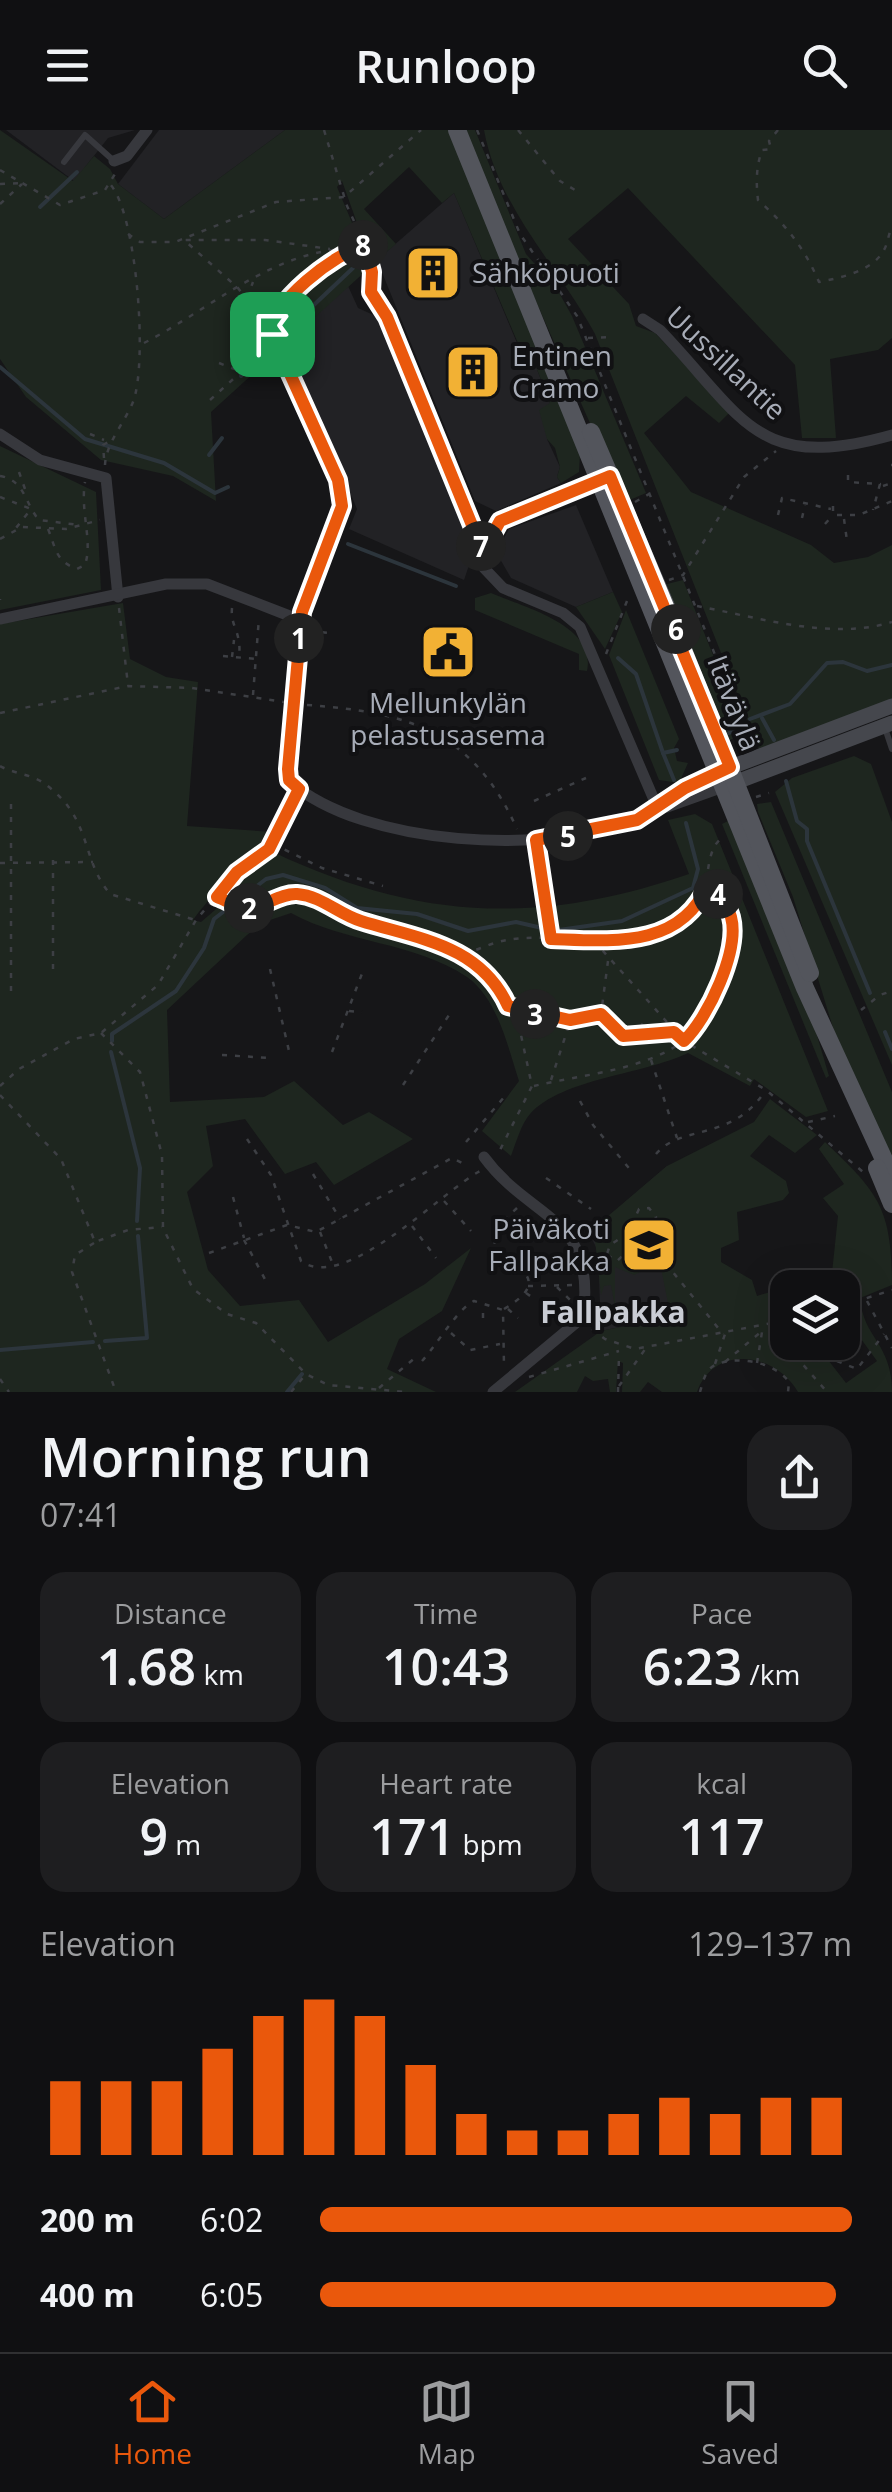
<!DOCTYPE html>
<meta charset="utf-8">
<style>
:root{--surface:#101012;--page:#1e1e20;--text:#f1f3f6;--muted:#9c9d9f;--line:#303032;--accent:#ea580c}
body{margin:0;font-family:"Open Sans",sans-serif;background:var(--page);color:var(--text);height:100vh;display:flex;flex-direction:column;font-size:38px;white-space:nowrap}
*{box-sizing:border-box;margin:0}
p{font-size:32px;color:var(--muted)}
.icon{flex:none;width:55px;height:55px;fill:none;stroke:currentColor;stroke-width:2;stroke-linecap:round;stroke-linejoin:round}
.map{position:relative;height:1262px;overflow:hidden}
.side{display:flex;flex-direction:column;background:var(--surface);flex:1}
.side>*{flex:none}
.tools{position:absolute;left:770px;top:1140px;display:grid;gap:20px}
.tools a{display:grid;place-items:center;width:90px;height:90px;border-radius:20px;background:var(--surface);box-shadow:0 10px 40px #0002,0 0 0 2px var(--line);font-size:50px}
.pin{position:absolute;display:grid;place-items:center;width:85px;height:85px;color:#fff;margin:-42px;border-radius:20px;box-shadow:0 5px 15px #0006}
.km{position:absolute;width:50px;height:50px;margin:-25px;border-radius:50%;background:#222;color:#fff;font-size:28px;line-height:50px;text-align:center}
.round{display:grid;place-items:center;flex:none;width:105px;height:105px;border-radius:30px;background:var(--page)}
.head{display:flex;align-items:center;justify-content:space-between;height:170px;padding:0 40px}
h1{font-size:55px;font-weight:600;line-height:75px}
.figures{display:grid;grid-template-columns:repeat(3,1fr);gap:15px;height:170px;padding:10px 40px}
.figures div{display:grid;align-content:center;border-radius:25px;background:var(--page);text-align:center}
.figures b{font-size:50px;font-weight:600}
.figures small{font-size:28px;font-weight:400}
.figures p{font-size:28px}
.chart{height:280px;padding:20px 40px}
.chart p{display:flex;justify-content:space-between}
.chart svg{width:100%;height:180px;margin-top:10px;stroke:var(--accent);stroke-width:6}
ul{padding:0 40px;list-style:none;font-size:32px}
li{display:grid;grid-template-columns:160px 120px 1fr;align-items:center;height:75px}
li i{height:25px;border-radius:12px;background:var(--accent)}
header{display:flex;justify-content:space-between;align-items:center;height:130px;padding:0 40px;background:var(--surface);font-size:45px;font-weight:600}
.menu{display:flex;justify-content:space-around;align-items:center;height:140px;border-top:2px solid var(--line);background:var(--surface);font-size:28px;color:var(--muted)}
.menu a{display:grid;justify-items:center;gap:5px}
.menu .current{color:var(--accent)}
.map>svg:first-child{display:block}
.built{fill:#222225}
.green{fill:#1e261f;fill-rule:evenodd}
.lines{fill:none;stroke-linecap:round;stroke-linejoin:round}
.stream{stroke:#2c353c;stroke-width:4}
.path{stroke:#3d3f44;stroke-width:2.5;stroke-dasharray:5 8;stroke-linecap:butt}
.lane{stroke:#37383d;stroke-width:6}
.street{stroke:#37383d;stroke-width:11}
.secondary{stroke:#45474d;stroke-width:15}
.primary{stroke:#53555c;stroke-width:18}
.route-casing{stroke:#fff;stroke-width:20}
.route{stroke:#ea580c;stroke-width:12}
.labels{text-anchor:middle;stroke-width:8;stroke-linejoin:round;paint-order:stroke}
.poi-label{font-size:28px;fill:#a8adb8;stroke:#111113;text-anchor:start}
.street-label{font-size:28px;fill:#a8adb8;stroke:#111113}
.neighbourhood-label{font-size:30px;font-weight:bold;fill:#c9ccd4;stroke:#111113}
</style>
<header><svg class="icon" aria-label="menu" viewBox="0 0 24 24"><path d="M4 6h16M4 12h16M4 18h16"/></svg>Runloop<svg class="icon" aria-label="search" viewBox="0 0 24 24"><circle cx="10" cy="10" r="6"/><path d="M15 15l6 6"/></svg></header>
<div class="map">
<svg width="892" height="1262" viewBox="0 0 892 1262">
<rect width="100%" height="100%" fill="#161618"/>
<!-- built -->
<g class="built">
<polygon points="6,0 135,0 108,8 74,51"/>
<polygon points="159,0 285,0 164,89 118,54"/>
<polygon points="454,63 525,232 533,229 550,273 547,309 560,337 557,347 561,353 496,381 475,371 377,130"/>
<polygon points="348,156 358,178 380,188 475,417 464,450 349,399 357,379 287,210"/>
<polygon points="576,375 613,462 576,477 511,448 496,422 509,399"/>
<polygon points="667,1036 703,1053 701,1180 601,1201 598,1121 589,1103"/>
</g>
<!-- green -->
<g class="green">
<polygon points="0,0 73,51 94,26 110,39 118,54 164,89 285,0 449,0 580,324 579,342 561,353 557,347 560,337 555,318 547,309 539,280 550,273 533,229 526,232 454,63 442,73 409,37 364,79 396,114 377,130 357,93 342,51 337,57 353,95 349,106 368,139 211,282 216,371 173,346 101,330 26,267 0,229"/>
<polygon points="465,0 475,0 526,124 557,159 572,186 646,363 625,372 518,131"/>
<path d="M 484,0 L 892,0 L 892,208 L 878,220 L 830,229 L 836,308 L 802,308 L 795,235 L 628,58 L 568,109 L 629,174 L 636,196 L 655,203 L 730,282 L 719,293 L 686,266 L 644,303 L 691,362 L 811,415 L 834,433 L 868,427 L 892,415 L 892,571 L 759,619 L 595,204 C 559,137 498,78 484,0 Z"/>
<polygon points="0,316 96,362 101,460 0,480"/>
<polygon points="683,450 739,590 740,605 728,611 674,484 667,454"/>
<polygon points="613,462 622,482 605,519 576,477"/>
<path d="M 491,463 C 523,477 597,495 587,541 L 579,540 L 579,524 L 475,480 L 475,468 Z"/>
<path d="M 123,473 L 130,529 L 166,547 L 198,552 L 187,696 L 273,702 C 255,736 215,757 193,790 L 201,792 L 222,774 L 245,780 L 224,765 L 226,760 L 273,722 C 417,790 538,796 689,744 L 668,690 L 695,684 L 712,694 L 828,981 L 806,987 L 754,949 L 750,956 L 688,923 C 642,945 563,948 530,984 C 521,994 516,1013 511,1026 L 482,1001 L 519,951 C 508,918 498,869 467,847 C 415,812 345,813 291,783 L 264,792 L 247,805 L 167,880 L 170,972 L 264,967 L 294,951 L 343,995 L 369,982 L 413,1009 L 334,1055 L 316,1032 L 285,1044 L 245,989 L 206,996 L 213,1036 L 187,1062 L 208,1140 L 240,1176 L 299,1170 L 328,1212 L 425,1154 L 471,1118 L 442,1181 L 399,1209 L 387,1239 L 436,1262 L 0,1262 L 0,494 Z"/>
<polygon points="626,480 679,609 674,618 677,631 688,633 679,653 659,650 609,525"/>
<polygon points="854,626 871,634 892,692 892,935 775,662 792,648"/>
<polygon points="771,672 892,962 892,1031 838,914 793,767 758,682 757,674"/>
<polygon points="728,691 813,892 829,946 826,948 722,694"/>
<path d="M 770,969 L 817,1005 L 795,1023 L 769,1005 L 750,1026 L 786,1051 L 789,1063 L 783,1070 L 737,1082 L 739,1110 L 721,1118 L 721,1132 L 752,1150 L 757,1166 L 832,1143 L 838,1086 L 823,1068 L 844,1054 L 819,1019 L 825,1012 C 879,1063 892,1079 892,1155 L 860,1168 C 863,1208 892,1213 892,1262 L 798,1262 C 775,1222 714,1214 697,1262 L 662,1262 L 648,1252 L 640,1262 L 622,1262 L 623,1233 L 618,1231 L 616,1262 L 610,1262 L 608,1249 L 593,1251 L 585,1246 L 577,1262 L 515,1262 L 601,1201 L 649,1191 L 649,1182 L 669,1178 L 660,1133 L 634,1145 L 615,1137 L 615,1177 L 611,1155 L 604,1156 L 601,1165 L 595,1110 L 606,1100 L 601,1092 L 667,1036 L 754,992 ZM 788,1158 L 842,1158 L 842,1212 L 856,1202 L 877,1231 L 846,1253 L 825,1226 L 842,1212 L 788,1212 Z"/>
</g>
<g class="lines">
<!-- stream -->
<g class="stream">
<polyline points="40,77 77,42"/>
<polyline points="281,206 353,138"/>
<polyline points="0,237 85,309 164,333 215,363 228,357"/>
<polyline points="241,246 273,213"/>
<polyline points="209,325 222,308"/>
<polyline points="348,414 456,456"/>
<polyline points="618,528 636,544 663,623 677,620"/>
<polyline points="762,588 774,610"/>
<polyline points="750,589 790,574 827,533 843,532 867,541 892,535"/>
<polyline points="728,599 736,595"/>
<polyline points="729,603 737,599"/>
<polyline points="663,623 674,650"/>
<polyline points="786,651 797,691 807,699 807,711 870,863"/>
<polyline points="559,800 622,791 693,758 698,739 686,693"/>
<polyline points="885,902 892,919"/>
<polyline points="112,911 112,904 176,861 204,818 214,789 266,749 283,745 325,758 357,778 417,784 468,801 516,792 542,798"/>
<polyline points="111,922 140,1038 137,1091"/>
<polyline points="105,1211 147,1208 138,1106"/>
<polyline points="0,1220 93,1212"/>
<polyline points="287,1262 302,1244"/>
</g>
<!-- path -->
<g class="path">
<polyline points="324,0 347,76 365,115 372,151"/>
<polyline points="477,0 520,104 577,186 753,618"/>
<polyline points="518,0 560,51 580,63"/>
<path d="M 778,0 L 769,11 L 771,19 L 762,20 C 756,37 756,53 758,70 C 785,94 804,117 819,152 C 840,148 873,141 884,120 C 888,113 888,105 892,97"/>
<polyline points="0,40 60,75 105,60 115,44"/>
<polyline points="0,54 22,53"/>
<polyline points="0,74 22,54"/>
<polyline points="128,104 140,112 175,112 276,72 344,67 421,0"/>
<polyline points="247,168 253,152"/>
<path d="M 271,204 C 269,173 336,122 365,115"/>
<polyline points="588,208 613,207"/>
<path d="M 144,213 C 209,180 273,120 349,119"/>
<polyline points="219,233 237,240"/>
<polyline points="210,270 252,232 271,204 238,158 184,110 265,110 330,119"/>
<polyline points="90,304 104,310"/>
<polyline points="104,328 103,315 113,309"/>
<path d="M 105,335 C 106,313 125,292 133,272 C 148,233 137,84 110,54"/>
<polyline points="891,335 892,335"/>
<polyline points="19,342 25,359"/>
<polyline points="848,345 848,352 880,354 873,380"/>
<path d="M 0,346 C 25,350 25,374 39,390 L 79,395"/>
<polyline points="883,356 892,353"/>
<polyline points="0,367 31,379 16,398"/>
<polyline points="635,372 649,364"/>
<polyline points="833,376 833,385 859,385 892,371"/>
<polyline points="778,385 782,368 831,379"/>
<polyline points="802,388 805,375"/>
<polyline points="844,389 847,411"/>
<polyline points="825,394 832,386"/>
<path d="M 48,399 C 56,418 55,431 77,439 L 85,435 C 93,411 80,382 85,352"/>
<polyline points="0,409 22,397 66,399 100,390"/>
<polyline points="669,450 683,445 744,347 776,321"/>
<polyline points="0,470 0,469"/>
<path d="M 697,476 C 757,487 832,511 892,492"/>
<polyline points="119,478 128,555"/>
<path d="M 232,478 C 230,497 242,501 239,528"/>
<polyline points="309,501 330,503"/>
<polyline points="606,524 627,471"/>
<polyline points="223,526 256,529"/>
<polyline points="232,527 234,510"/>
<polyline points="253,565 259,488"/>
<path d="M 307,575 C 408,582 473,601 517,699"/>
<polyline points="0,583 128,556 192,558 284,572"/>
<path d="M 0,636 C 14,644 32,644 45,654 C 93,689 80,728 110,764 L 195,790"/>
<polyline points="756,667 769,663"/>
<polyline points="534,671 586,648"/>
<polyline points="11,674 11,867"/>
<polyline points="273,714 322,738 383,756"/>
<polyline points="537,719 551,809"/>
<polyline points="53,730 53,845"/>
<polyline points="0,733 93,732"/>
<polyline points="217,767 244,778 294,763 314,768 361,791 455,820 490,845 521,905 532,956 498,1024"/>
<polyline points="594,811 684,911 766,960 863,1042"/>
<path d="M 464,824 C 478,820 493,812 507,810 C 560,800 634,829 681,794 C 717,766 700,723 722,708"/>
<polyline points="608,831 601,884 623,906 675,902"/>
<polyline points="270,839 289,921"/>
<polyline points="510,877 570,890 599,884"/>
<polyline points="861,880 880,865 892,861"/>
<polyline points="349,881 362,882"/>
<polyline points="641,894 653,902"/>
<polyline points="101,903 140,942 162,1025 163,1098 193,1159 227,1184 256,1193 306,1244 328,1255 405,1262"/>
<polyline points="332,922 363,841"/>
<polyline points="222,925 270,928"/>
<polyline points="651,930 677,1008"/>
<polyline points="551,950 570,892"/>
<polyline points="403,955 449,885"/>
<polyline points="0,956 19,939 74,909 101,903 158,855 196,790 237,742 269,719 295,667"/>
<path d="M 534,956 C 587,943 671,939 704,890 C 715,873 719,850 725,831 C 735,799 733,779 708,754"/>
<polyline points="0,965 61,1029 95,1112 128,1100 162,1097"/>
<polyline points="580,971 593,995 633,1043"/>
<polyline points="808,992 835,986"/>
<path d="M 247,1009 L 271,1045 L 301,1131 C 344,1164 445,1059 480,1041"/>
<polyline points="466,1012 505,966"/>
<path d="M 656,1024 C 681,994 732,1012 765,961"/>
<polyline points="313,1044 340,1089"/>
<polyline points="546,1048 591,1079"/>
<polyline points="233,1067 244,1108"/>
<polyline points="444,1071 471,1101"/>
<polyline points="412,1096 436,1128"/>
<polyline points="320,1102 332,1132"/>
<polyline points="244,1110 267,1153"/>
<polyline points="94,1113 75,1125 72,1142 116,1262"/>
<polyline points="209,1123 287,1095 316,1102 452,1028 468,1036"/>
<polyline points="607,1125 617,1131 631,1118 644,1134 651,1113"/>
<polyline points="595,1127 607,1124 610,1115 628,1103 639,1079 649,1078 656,1087 650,1105 655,1120 723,1204"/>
<polyline points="528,1156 575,1155"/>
<polyline points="557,1157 572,1172"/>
<polyline points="526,1163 536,1170"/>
<polyline points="867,1171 892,1218"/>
<polyline points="842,1176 892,1160"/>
<path d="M 504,1179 C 560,1146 505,1136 494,1114 L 499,1095 L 517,1078"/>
<polyline points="508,1179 518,1188"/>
<polyline points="483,1188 483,1175"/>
<polyline points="592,1199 605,1209 635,1219 788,1190"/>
<polyline points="451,1203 470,1220 500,1214"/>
<polyline points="794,1212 798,1229 827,1262"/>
<path d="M 422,1231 C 436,1216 458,1178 474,1171 L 503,1180 L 504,1236"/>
<polyline points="837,1231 857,1239 884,1204"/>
<polyline points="725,1232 762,1201"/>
<polyline points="757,1233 762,1202"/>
<polyline points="715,1234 725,1204"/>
<polyline points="529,1247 619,1221"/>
<polyline points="0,1249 9,1262"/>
<polyline points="619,1256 646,1218"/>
<polyline points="379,1258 416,1227"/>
<polyline points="291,1262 306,1244"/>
<polyline points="618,1262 619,1224"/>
<path d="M 700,1262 C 703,1252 705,1240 715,1235 C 737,1225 775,1232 789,1252 L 788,1262"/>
</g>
<!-- lane -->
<g class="lane">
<polyline points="64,32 85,5 114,31"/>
<polyline points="484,421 500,391 595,351"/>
<polyline points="884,595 892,619"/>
</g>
<!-- street -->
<g class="street">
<polyline points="114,31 127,26 147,0"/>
<polyline points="371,162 385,180 477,400 484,438 503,458 563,483 580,497 658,679"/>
<path d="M 643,189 L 660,200 C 745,289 756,343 892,305"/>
<path d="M 278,214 L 337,349 L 342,375 L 300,490 L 289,651 C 364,717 548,725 638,690 C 666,678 689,656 717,643"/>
<polyline points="0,304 40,330 106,348 118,467"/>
<polyline points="0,489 166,454 207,454 300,490"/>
<polyline points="667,677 723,657"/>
<path d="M 484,1027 C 531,1091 597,1085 583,1187 L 493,1262"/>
</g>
<!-- secondary -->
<g class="secondary">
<polyline points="718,642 892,576"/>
<polyline points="726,656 892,593"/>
</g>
<!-- primary -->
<g class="primary">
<polyline points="457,0 805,858 892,1047"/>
<polyline points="591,302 668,481 810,843"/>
<polyline points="877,1038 892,1074"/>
</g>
</g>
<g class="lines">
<!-- route casing -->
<g class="route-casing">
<path id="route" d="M 365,115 L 372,142 L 371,162 L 387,187 L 483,422 L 500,391 L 610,346 L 730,637 L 685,658 L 637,690 L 536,710 L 551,809 C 611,811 681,819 708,754 C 718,764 727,773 731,787 C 740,820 708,888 684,911 L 674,902 L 623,906 L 601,884 L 570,890 L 508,876 C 480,815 419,809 361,791 C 338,784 322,766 297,764 C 279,763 263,779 246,778 C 236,777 226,770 217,767 L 237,742 L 269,719 L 299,659 L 289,650 L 288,639 L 302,482 L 342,376 L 338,350 L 272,204 C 269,173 336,123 365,115 Z"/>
</g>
<!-- route -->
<use href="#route" class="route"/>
</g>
<!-- icons -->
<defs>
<g id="building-square" transform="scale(2.875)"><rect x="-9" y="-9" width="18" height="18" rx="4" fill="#f2b134" stroke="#111113"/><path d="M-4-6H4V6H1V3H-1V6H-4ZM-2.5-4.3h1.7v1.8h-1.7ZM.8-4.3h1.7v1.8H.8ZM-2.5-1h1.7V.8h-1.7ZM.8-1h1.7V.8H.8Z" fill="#111"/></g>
<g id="civic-square" transform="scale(2.875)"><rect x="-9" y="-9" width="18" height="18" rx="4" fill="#f2b134" stroke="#111113"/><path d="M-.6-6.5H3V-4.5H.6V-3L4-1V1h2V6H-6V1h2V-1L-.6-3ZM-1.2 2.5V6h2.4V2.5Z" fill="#111"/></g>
<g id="school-square" transform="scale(2.875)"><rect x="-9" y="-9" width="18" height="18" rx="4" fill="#f2b134" stroke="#111113"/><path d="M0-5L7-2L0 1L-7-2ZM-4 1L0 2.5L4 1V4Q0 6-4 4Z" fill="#111"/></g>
</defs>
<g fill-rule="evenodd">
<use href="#building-square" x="433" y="143"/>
<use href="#building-square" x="473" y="242"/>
<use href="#civic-square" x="448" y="522"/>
<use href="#school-square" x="649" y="1115"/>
</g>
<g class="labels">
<!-- poi labels -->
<g class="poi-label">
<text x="472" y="153">Sähköpuoti</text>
<text x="512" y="236">Entinen<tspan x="512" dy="32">Cramo</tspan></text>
<text x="448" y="583" text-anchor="middle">Mellunkylän<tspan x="448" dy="32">pelastusasema</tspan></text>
<text x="610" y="1109" text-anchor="end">Päiväkoti<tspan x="610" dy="32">Fallpakka</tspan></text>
</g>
<!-- street labels -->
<g class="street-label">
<text transform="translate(726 233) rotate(43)" y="10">Uussillantie</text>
<text transform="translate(734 573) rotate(69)" y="10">Itäväylä</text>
</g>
<!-- neighbourhood labels -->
<g class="neighbourhood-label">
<text x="613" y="1193">Fallpakka</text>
</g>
</g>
</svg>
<div class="tools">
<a><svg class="icon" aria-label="layers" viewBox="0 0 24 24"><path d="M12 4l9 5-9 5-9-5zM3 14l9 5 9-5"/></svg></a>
</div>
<div class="pin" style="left:272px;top:204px;background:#1e9e55"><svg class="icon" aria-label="arrive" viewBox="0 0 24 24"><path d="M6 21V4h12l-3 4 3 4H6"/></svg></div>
<b class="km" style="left:299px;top:508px">1</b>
<b class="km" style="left:249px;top:778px">2</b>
<b class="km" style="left:535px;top:884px">3</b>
<b class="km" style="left:718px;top:764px">4</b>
<b class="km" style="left:568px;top:706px">5</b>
<b class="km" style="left:676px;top:499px">6</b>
<b class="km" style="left:481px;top:416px">7</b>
<b class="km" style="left:363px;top:115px">8</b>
</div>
<section class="side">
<div class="head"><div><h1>Morning run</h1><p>07:41</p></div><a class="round"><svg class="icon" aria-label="share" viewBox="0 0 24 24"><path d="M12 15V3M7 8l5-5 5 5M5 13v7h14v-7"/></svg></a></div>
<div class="figures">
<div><p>Distance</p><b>1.68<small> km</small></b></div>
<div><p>Time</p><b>10:43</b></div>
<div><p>Pace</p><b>6:23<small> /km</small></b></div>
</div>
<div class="figures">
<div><p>Elevation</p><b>9<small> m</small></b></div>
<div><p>Heart rate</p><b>171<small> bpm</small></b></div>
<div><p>kcal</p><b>117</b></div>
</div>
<div class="chart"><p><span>Elevation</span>129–137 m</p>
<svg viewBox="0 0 160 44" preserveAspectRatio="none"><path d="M5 44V26M15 44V26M25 44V26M35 44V18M45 44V10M55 44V6M65 44V10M75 44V22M85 44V34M95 44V38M105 44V38M115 44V34M125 44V30M135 44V34M145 44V30M155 44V30"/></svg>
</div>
<ul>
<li><b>200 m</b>6:02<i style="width:100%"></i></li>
<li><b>400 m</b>6:05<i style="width:97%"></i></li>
</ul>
</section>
<nav class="menu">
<a class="current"><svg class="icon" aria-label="home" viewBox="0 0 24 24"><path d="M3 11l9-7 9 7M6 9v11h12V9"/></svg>Home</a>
<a><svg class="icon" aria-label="map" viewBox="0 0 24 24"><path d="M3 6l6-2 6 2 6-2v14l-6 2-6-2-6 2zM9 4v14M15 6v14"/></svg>Map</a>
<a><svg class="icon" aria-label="saved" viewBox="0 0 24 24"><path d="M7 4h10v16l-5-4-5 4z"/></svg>Saved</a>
</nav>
